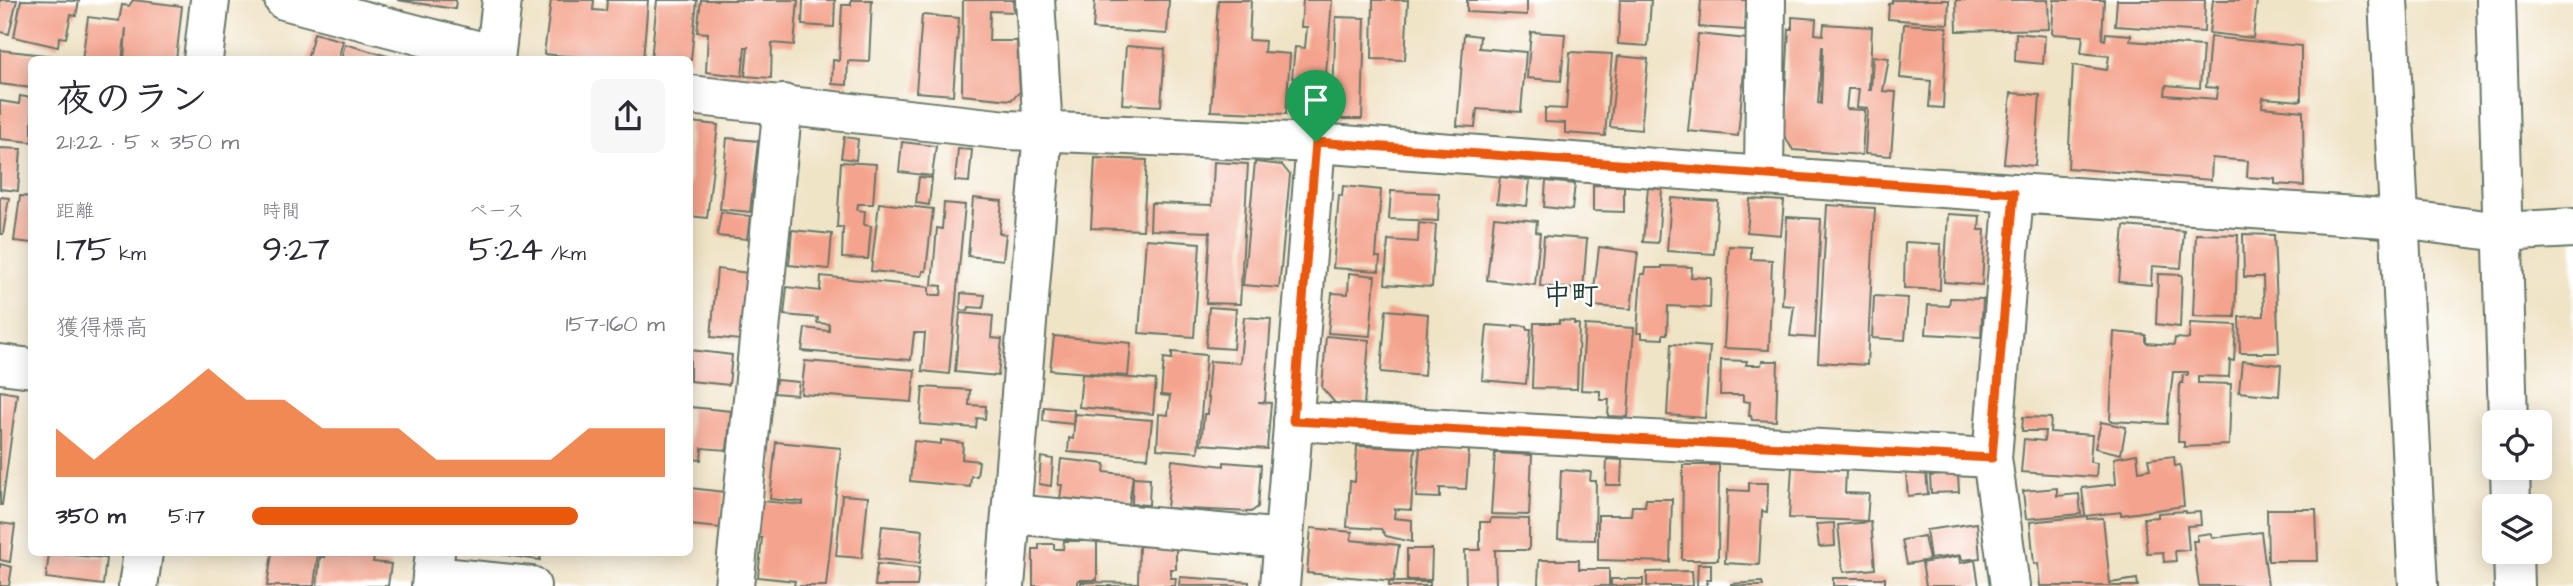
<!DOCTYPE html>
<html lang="ja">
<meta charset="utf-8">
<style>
:root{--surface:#fff;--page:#f7f7f7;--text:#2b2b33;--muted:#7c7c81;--accent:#ea580c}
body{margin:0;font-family:"Architects Daughter","Klee One",sans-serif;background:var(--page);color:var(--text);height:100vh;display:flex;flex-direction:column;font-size:26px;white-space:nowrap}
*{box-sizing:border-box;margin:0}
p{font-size:23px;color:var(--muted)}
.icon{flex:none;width:38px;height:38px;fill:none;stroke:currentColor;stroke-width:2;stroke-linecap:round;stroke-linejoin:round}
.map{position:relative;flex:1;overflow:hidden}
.details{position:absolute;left:28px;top:56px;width:665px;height:500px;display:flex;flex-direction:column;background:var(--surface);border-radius:10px;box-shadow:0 4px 18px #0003}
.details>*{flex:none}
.controls{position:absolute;left:2482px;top:410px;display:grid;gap:14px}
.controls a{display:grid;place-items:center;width:70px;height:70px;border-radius:10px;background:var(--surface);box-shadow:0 4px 18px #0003;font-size:35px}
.pin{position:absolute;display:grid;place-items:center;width:60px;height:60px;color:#fff;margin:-72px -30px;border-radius:50% 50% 50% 0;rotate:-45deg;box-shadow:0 0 7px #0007}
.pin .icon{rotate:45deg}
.round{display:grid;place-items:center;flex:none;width:74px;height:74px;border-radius:10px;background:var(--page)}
.head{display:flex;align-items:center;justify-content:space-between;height:119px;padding:0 28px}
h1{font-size:38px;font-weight:600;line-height:52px}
.stats{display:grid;grid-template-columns:repeat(3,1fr);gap:10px;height:119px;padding:7px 28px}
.stats div{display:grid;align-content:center}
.stats b{font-size:35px;font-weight:600}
.stats small{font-size:19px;font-weight:400}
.stats p{font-size:19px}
.chart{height:196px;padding:14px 28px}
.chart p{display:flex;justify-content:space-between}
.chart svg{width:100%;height:126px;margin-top:7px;fill:var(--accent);opacity:.7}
ul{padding:0 28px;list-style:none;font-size:23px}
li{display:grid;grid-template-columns:112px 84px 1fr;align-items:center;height:52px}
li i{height:18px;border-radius:9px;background:var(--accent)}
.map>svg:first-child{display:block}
.building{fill:#f4a48e;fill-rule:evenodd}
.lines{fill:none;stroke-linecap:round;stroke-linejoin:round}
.minor-casing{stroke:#687767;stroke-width:42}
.tertiary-casing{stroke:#687767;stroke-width:42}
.minor{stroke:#fff;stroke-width:38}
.tertiary{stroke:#fff;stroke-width:38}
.route-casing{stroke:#fff;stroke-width:14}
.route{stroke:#ea580c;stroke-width:9}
.labels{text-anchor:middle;stroke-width:5;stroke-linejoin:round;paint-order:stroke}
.neighbourhood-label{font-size:28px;font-weight:bold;fill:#1f3d34;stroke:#fff}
</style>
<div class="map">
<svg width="2573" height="586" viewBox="0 0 2573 586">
<rect width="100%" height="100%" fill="#fff"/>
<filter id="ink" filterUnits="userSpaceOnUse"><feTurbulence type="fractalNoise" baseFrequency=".0143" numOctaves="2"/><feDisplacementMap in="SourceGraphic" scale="14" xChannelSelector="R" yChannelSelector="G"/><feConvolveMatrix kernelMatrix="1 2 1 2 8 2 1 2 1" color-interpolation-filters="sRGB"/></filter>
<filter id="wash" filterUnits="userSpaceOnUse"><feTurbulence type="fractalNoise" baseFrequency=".00686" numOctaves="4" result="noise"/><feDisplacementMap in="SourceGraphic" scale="28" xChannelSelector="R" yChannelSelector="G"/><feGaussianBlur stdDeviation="1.57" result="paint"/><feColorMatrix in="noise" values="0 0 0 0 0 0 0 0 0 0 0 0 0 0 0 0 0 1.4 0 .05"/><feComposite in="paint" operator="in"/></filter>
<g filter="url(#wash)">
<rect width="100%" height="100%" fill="#f0e4c7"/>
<g id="blocks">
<!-- building -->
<g class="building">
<polygon points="0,0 17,0 9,34 0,32"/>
<polygon points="21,0 79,1 76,16 71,15 66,38 59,37 58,47 14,37"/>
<polygon points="133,0 182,6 176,60 124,60 126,28 122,60 82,60 88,17 119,21 122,5 129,6"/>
<polygon points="397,0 456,0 455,9"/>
<polygon points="551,0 594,0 593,10 606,11 607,0 648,0 643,60 607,60 544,54"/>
<polygon points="657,0 697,0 691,60 651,60"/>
<polygon points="701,0 798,0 794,45 772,43 771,78 745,76 748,47 745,47 742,76 706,72 708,33 697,32"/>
<polygon points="803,0 835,0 834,27 802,25"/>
<polygon points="851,0 872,0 869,62 848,61 847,85 832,84 833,60 839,61 842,5 851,5"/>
<polygon points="963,0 1013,0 1014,12 990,11 989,41 1017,41 1020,92 1011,100 962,95"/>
<polygon points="1095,0 1169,0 1167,34 1093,29"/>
<polygon points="1218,0 1251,0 1249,40 1265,41 1264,52 1290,54 1286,114 1211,111"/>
<polygon points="1303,0 1332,0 1325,86 1311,85 1312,80 1292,78 1295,47 1305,48 1307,27 1301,27"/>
<polygon points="1373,0 1408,0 1405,60 1372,59"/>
<polygon points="1467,0 1527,0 1527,15 1467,12"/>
<polygon points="1620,0 1651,0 1648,46 1618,44"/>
<polygon points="1701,0 1747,0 1745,30 1699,27"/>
<polygon points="1892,0 1949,0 1948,24 1888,19 1889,4 1892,3"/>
<polygon points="1956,0 2048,0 2049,29 1957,31"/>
<polygon points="2054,0 2104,0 2102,39 2105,40 2106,33 2131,35 2130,41 2203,46 2200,88 2166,85 2165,95 2216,99 2217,88 2206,87 2210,37 2301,46 2301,101 2263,98 2262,107 2303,111 2304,186 2275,184 2275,179 2247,177 2248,161 2212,158 2211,180 2068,168 2073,65 2107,70 2109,56 2081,53 2083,36 2052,34"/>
<polygon points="2117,0 2205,0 2204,32 2115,26"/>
<polygon points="2213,0 2257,0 2253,38 2209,33"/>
<polygon points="922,15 959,18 953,95 916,92"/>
<polygon points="1336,17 1365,18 1362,119 1332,119"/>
<path d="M 1792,17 L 1816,19 L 1815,34 L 1823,35 L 1824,24 L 1872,27 L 1869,90 L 1871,90 L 1873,56 L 1889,58 L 1883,91 L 1896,92 L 1891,156 L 1865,154 L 1868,108 L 1857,107 L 1859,89 L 1848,89 L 1846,109 L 1865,110 L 1862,155 L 1793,150 L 1783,134 L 1789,29 L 1792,29 ZM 1822,47 L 1823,47 L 1821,104 L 1818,103 Z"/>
<polygon points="1904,24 1947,27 1943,108 1929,107 1931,81 1900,78"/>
<polygon points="1531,32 1565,34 1561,81 1527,78"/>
<polygon points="314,33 343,41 338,60 307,60"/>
<polygon points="2016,33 2045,36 2043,64 2015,61"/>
<polygon points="1464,34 1480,36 1479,48 1526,52 1521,112 1477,109 1475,127 1457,126"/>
<polygon points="1698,34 1747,39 1738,136 1688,131"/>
<polygon points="345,44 398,59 398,60 341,60"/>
<polygon points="1126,46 1165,49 1161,106 1122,104"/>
<polygon points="0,50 53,56 53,60 32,60 32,88 0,84"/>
<polygon points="1570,52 1612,54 1605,136 1565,133 1565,123 1545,122 1545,108 1566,109"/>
<polygon points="1618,56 1648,59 1641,130 1610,127"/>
<polygon points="2011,93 2040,95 2035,166 2004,163"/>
<polygon points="20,96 32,98 32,142 0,139 0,101 19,104"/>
<polygon points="690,122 718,125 707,218 690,216"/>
<polygon points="844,137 858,139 856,160 841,158"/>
<polygon points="727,138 758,141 750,212 720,209"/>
<polygon points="902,142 936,146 932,176 899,172"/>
<polygon points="0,148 21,149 18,191 0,189"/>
<polygon points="958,149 972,150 969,182 955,181"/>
<polygon points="1095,158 1147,160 1143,230 1091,228"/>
<polygon points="841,162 876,164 873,204 858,204 857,210 865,211 864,225 871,226 868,259 842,258 843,227 837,227"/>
<polygon points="1214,162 1248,164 1240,304 1206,303 1210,232 1150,230 1151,203 1212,205"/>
<polygon points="1255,162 1282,165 1290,175 1279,288 1243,285"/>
<polygon points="919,177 932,178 929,205 916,203"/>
<polygon points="1500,177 1530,180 1527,206 1497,203"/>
<polygon points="1546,181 1575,184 1572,210 1544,207"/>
<polygon points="1593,185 1624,186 1624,212 1593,211"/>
<polygon points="1343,186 1381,190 1376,257 1380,257 1379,271 1333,268 1339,195 1342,196"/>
<polygon points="1648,188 1662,189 1658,243 1643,242"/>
<polygon points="1391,191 1439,193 1438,221 1389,219"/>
<polygon points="20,196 32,197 32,243 14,241"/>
<polygon points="0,197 9,198 3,234 0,234"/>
<polygon points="973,198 1002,201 999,233 1006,234 1003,260 968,256"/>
<polygon points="1671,198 1718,201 1714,254 1667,251"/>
<polygon points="1750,199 1784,201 1781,235 1747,232"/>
<polygon points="879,203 933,209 926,271 923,271 922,276 871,271"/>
<polygon points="944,203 965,205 949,374 922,371 925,333 914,333 911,360 802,351 805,328 829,331 829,324 817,323 818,318 784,315 787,287 820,291 821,276 929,287 929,295 941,295 942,286 932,285 937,228 942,229"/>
<polygon points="1827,205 1875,208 1867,365 1818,362"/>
<polygon points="721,212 750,216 747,239 717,236"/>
<polygon points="1948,214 1980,216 1979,230 1985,230 1982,285 1944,282"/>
<polygon points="1494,217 1537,221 1536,232 1540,233 1535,285 1487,280"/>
<polygon points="1787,217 1821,219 1815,338 1790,336 1794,306 1782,305"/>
<polygon points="1419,223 1436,225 1432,287 1385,284 1388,240 1418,242"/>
<polygon points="2124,226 2184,231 2181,268 2152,266 2151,285 2119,282"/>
<polygon points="792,230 832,234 829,269 789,265"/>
<polygon points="2196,234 2238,235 2235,317 2193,316"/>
<polygon points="2243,234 2274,235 2279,353 2240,353 2239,317 2264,316 2263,277 2244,277"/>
<polygon points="1544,236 1587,239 1583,290 1540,286"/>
<polygon points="1146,239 1200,243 1194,337 1139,333"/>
<polygon points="1905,242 1941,244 1940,290 1904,288"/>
<polygon points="1729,246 1751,247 1751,259 1772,260 1769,350 1724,348"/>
<polygon points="1599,247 1638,252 1631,309 1592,306"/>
<polygon points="1662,266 1692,267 1691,277 1711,278 1710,308 1668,306 1667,334 1663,334 1663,339 1642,338 1642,333 1637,333 1641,274 1645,274 1646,268 1662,268"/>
<polygon points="717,269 749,273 740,340 711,337"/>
<polygon points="1349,273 1375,276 1370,336 1328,333 1332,293 1348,294"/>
<polygon points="2158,274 2182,275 2180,327 2156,324"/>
<polygon points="961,293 985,295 983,308 969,307 968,311 960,310"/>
<polygon points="1874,296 1908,298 1905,340 1872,338"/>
<polygon points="1950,298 1983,299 1981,337 1926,334 1928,305 1949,306"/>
<polygon points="1209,307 1236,309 1233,349 1206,347"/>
<polygon points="1386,310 1428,314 1424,376 1381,372"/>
<polygon points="960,313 993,316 991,338 1002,339 998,376 955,372"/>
<polygon points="1244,317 1271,319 1265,402 1258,402 1271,403 1267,449 1201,444 1204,414 1208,414 1209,398 1207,398 1210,361 1240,363"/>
<polygon points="1559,320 1574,321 1574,324 1579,324 1577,389 1532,388 1534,323 1559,323"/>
<polygon points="2190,323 2236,325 2234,361 2230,360 2229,377 2198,376 2198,383 2231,384 2229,445 2184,447 2184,442 2178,442 2180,383 2183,383 2183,375 2188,375 2188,372 2173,372 2167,424 2110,421 2114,332 2146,335 2146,343 2174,345 2175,338 2189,339"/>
<polygon points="1487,325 1513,327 1513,325 1527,326 1527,329 1531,329 1526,384 1482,380"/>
<polygon points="1585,325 1634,328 1628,417 1608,416 1609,400 1600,400 1600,391 1581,390"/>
<polygon points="1054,336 1131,343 1128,376 1050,370"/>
<polygon points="1326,336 1369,340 1364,405 1335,403 1322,388"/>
<polygon points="1671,344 1710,347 1705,418 1667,415"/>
<polygon points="690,350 732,355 729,385 690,381"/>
<polygon points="1172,352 1206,355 1198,452 1157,449 1159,414 1168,415 1170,396 1161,395 1164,358 1172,359"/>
<polygon points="1721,360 1747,361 1746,365 1761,365 1762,361 1778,361 1776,421 1752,420 1751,416 1749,416 1750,402 1743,401 1743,395 1720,395"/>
<polygon points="805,361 915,370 912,402 801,394"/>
<polygon points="2242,361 2281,365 2279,396 2239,392"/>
<polygon points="1082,374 1156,380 1153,414 1079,407"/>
<polygon points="776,380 799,382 797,395 774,393"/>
<polygon points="923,387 970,390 969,405 986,406 985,419 977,418 976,428 920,424"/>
<polygon points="0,391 17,394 2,505 0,505"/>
<polygon points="690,407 731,411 727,450 702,448 701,460 690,459"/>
<polygon points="1044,407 1074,410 1073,424 1043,421"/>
<polygon points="1075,414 1152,420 1148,458 1068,452 1069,438 1073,439"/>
<polygon points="2023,417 2051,418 2050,432 2092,435 2090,462 2097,463 2096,477 2021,472 2024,439 2044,441 2045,431 2022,431"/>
<polygon points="2101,422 2126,427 2121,454 2095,448"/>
<polygon points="941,440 963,443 962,459 979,461 977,476 971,476 970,487 910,481 914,441 941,444"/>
<polygon points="776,442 841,448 826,586 794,586 795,581 758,577 762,538 758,538 762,501 803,505 803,502 770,499"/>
<polygon points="1357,446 1415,448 1411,510 1395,509 1394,518 1412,520 1412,542 1386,536 1381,529 1347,527 1350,481 1355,482"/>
<polygon points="1420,447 1469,449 1466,489 1440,488 1440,498 1416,497"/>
<polygon points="1495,453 1532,455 1529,515 1491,514"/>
<polygon points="2137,454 2139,471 2150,469 2148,459 2174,456 2175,466 2180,465 2184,506 2121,515 2121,512 2085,516 2082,488 2116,484 2114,458"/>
<polygon points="1041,457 1053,459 1051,486 1039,484"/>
<polygon points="1061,459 1105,464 1104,472 1133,475 1129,505 1060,498 1062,485 1058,485"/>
<polygon points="1607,459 1622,460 1621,485 1606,485"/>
<polygon points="1172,460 1224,466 1224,462 1261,465 1258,507 1251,512 1167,508"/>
<polygon points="1683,465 1719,465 1718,560 1682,560"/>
<polygon points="1792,467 1846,470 1845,493 1869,494 1867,521 1789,518"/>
<polygon points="1561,470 1591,472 1590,481 1596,481 1595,540 1558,539"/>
<polygon points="1926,472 1928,494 1908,496 1906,473"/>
<polygon points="1958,474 1959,492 1931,493 1930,476"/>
<polygon points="1133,477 1150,478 1149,505 1132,504"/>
<polygon points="1749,483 1768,483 1767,512 1762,511 1759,565 1725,563 1728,490 1749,491"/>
<polygon points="690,488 724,492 720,528 690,525"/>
<polygon points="2057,488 2057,496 2079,494 2081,514 2026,519 2023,491"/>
<polygon points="842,495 868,497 862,558 836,556"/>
<polygon points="1646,499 1672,499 1670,562 1598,560 1598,515 1631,515 1632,506 1645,506"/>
<polygon points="2267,509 2316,509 2318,561 2268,561"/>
<polygon points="2186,511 2186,513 2200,512 2201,525 2187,526 2189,550 2175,551 2176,561 2164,562 2163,552 2147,553 2144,518 2158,517 2158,513"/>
<polygon points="2087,516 2087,519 2103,518 2110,583 2137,579 2138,586 2040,586 2038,563 2034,564 2030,522"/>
<polygon points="1491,518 1529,519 1529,550 1495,550 1496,586 1466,586 1465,550 1480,550 1480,522 1490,522"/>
<polygon points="1871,522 1875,569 1843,572 1838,525"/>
<polygon points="0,523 15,525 10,562 0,560"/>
<polygon points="1834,523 1835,546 1819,547 1816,524"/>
<polygon points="1977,523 1980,558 1962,560 1961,555 1930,559 1926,530"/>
<polygon points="882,526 923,530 920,563 878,559"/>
<polygon points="1311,528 1352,532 1351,540 1399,545 1394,581 1307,573"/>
<polygon points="2261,532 2268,586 2199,586 2193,541 2197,541 2197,535 2211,533 2212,538"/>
<polygon points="1924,536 1929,560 1907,564 1902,540"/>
<polygon points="1064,541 1097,541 1097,580 1078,580 1078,586 1033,586 1033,549 1039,549 1039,544 1054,544 1054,549 1063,549"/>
<polygon points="1139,546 1176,547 1176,569 1171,569 1171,578 1176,578 1175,586 1081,586 1081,582 1138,583"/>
<polygon points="1407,549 1432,549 1431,580 1407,580"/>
<polygon points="49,553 106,558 103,585 46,578"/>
<polygon points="272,553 318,553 314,586 267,586"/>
<polygon points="326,553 374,557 373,562 391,564 388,586 317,586 320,557 325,557"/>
<polygon points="492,553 541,553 540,560"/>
<polygon points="1959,556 1960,563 1975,560 1979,586 1926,586 1922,563"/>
<polygon points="1539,560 1579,560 1579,569 1609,569 1609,586 1538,586"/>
<polygon points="0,564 12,567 9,586 0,586"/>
<polygon points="877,564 919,568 917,586 875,586"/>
<polygon points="1698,564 1711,564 1711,580 1707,580 1707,586 1697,586"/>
<polygon points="1692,571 1693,586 1647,586 1647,572"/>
<polygon points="1180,577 1249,582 1249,586 1179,586"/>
<rect x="1833" y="578" width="52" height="8"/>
<rect x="1611" y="579" width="32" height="7"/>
<rect x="1389" y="582" width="41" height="4"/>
<polygon points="1762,582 1763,586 1731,586 1731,584"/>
</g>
</g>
</g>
<g filter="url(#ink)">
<use href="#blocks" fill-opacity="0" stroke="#687767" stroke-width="2"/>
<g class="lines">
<!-- minor casing -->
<g class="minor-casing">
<g id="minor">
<polyline points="284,0 495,55"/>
<polyline points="203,60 210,0"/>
<polyline points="690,95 1007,130 1316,143 1764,176 2400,219 2501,232 2573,228"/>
<polyline points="1764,176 1766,0"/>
<polyline points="0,364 32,368"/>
<polyline points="1293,421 1992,458"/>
<polyline points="1012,514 1284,539"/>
<polyline points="432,576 531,586"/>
<polyline points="138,586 143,553"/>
<polyline points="734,586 783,104"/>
<polyline points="1005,586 1043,131 1035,0"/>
<polyline points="1280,586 1316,143"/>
<polyline points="2010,586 1992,458 2014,193"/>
</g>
</g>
<!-- tertiary casing -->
<g class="tertiary-casing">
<g id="tertiary">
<polyline points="2388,0 2418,586"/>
<polyline points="2496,0 2508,422"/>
<polyline points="495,60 502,0"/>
<polyline points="2510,467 2511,506"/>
<polyline points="2513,551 2514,586"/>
<polyline points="431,586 435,553"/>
</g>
</g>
<!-- minor -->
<use href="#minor" class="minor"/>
<!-- tertiary -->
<use href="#tertiary" class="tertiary"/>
</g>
</g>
<g class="lines" filter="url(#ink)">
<!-- route casing -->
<g class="route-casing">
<polygon id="route" points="1316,142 2014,193 1992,458 1293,421"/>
</g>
<!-- route -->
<use href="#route" class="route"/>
</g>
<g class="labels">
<!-- neighbourhood labels -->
<g class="neighbourhood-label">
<text x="1571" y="304">中町</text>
</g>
</g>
</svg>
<div class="controls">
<a><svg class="icon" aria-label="locate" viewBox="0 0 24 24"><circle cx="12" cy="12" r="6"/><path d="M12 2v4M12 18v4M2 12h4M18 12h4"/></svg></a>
<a><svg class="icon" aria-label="layers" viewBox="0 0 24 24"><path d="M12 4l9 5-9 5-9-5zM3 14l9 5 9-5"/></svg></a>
</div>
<div class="pin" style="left:1316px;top:142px;background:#1e9e55"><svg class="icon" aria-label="arrive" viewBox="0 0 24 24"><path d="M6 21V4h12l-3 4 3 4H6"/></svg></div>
<section class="details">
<div class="head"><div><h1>夜のラン</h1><p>21:22 · 5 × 350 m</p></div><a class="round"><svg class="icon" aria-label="share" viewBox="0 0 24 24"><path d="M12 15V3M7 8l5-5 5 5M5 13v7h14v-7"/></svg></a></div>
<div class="stats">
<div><p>距離</p><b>1.75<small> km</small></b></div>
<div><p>時間</p><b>9:27</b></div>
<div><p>ペース</p><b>5:24<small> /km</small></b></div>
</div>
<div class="chart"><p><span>獲得標高</span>157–160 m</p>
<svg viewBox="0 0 160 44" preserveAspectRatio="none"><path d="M0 44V27L10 38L20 27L30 17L40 6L50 17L60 17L70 27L80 27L90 27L100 38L110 38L120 38L130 38L140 27L150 27L160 27V44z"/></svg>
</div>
<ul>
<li><b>350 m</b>5:17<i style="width:79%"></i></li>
</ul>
</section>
</div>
